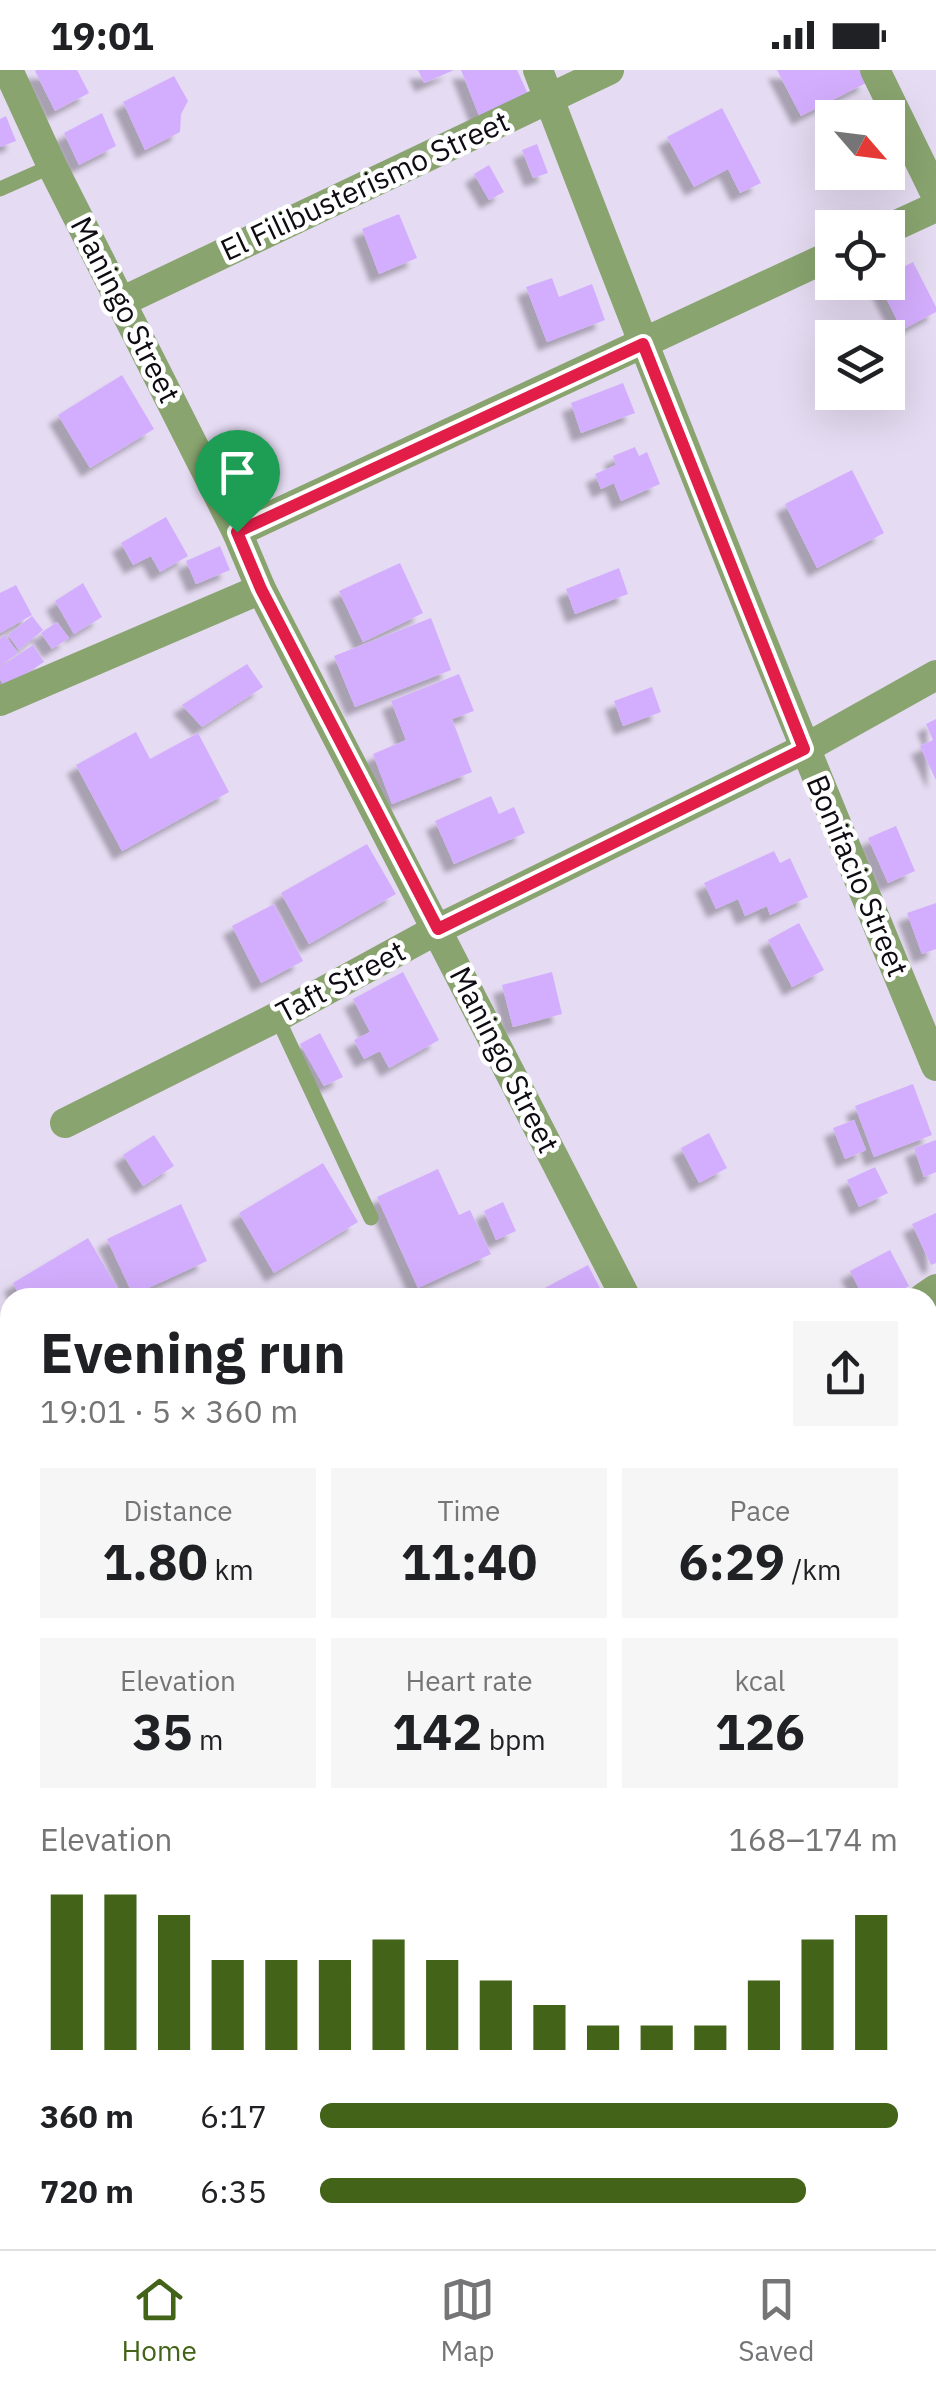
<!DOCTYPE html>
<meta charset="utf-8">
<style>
:root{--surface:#fff;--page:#f6f6f6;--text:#202124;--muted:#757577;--line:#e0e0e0;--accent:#426318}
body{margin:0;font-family:"IBM Plex Sans",sans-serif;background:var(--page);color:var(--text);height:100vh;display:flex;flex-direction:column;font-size:38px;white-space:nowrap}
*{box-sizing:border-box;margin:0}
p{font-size:32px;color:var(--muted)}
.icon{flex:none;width:55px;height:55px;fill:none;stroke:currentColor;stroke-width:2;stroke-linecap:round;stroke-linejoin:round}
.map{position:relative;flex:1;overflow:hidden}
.details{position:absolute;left:0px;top:1218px;width:938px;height:962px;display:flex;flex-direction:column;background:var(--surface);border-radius:30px 30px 0 0;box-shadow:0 10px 40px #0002}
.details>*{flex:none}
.needle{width:65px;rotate:118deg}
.fabs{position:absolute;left:815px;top:30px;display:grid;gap:20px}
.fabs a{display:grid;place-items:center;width:90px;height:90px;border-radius:0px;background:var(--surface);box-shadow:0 10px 40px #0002;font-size:50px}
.pin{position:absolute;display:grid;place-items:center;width:85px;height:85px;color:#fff;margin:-102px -42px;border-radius:50% 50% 50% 0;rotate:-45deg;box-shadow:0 0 10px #0007}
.pin .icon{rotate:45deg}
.round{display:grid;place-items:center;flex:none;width:105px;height:105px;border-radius:0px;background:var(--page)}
.summary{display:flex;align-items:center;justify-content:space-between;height:170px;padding:0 40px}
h1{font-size:55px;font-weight:800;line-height:75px}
.figures{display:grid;grid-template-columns:repeat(3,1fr);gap:15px;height:170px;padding:10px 40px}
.figures div{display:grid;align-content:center;border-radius:0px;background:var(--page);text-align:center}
.figures b{font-size:50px;font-weight:800}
.figures small{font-size:28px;font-weight:400}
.figures p{font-size:28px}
.chart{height:280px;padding:20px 40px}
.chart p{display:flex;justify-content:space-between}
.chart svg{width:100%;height:180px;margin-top:10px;stroke:var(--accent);stroke-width:6}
ul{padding:0 40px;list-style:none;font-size:32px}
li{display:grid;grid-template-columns:160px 120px 1fr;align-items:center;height:75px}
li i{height:25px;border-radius:12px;background:var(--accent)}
.status{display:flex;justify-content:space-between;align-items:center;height:70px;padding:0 50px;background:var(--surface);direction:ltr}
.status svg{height:28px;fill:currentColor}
.tabs{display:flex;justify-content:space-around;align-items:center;height:140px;border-top:2px solid var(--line);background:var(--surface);font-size:28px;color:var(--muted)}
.tabs a{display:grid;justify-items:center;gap:5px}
.tabs .selected{color:var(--accent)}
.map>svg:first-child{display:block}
.water{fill:#b590de}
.building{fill:#d4aefe;filter:url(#shadow)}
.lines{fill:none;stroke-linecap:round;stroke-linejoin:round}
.path{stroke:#827b8b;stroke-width:6;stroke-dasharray:5 8;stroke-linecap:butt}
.service{stroke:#89a46f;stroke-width:15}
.minor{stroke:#89a46f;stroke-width:30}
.tertiary{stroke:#89a46f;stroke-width:30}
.route-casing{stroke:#fff;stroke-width:20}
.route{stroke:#e11d48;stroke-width:12}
.labels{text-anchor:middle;stroke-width:9;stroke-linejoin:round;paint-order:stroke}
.street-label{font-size:30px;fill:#0f0b13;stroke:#fff}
</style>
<div class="status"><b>19:01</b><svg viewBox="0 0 49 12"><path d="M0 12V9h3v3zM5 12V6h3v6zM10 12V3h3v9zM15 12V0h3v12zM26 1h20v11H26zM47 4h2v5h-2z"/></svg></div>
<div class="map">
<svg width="936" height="2179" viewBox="0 0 936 2179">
<defs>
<filter id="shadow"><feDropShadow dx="-9" dy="9" stdDeviation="2.5" flood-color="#0004"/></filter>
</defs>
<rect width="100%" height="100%" fill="#e5dbf2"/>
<!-- water -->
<polygon class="water" points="0,2130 10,2141 10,2170 35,2170 43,2179 0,2179"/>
<!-- building -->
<g class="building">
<polygon points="37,0 77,0 89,23 55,41 35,1"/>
<polygon points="418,0 454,0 424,13"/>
<polygon points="461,0 517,0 529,26 480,48"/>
<polygon points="777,0 862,0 868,12 801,46"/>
<polygon points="174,6 188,31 181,44 180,62 145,80 123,32"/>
<polygon points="722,38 761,113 740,123 728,99 694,117 667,67"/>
<polygon points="102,43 116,76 79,95 64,63"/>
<polygon points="6,46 16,71 0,77 0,49"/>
<polygon points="537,74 548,103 533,108 522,80"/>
<polygon points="489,95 504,122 489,130 474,104"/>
<polygon points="399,144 417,188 379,204 362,159"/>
<polygon points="913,192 936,237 936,242 902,260 878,212 888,212 888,205"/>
<polygon points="552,208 559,227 592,214 605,250 547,272 526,217"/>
<polygon points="122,305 154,359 90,398 58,345"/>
<polygon points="623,313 635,343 581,363 571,333"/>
<polygon points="635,377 639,386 647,382 660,414 621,431 614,413 601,419 595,404 616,395 613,386"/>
<polygon points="852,400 884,463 817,498 785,434"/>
<polygon points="166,447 188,486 160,502 151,486 133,495 121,473"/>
<polygon points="220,476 230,500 196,514 186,491"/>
<polygon points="400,493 423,543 363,572 339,521"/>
<polygon points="619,498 628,524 575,544 566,519"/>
<polygon points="83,513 102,547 74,564 55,531"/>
<polygon points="16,515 32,545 0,563 0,523"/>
<polygon points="32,546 43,560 19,580 8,565"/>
<polygon points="431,548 451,600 355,637 334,586"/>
<polygon points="57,552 69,568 52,579 41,563"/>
<polygon points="5,565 18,583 0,596 0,569"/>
<polygon points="33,575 44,592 5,617 0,609 0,597"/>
<polygon points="247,594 263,617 202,657 182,635"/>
<polygon points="459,604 474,641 452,649 472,702 392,734 373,684 406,670 391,631"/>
<polygon points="652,617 661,642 623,656 614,631"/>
<polygon points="936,649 936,710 920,676 933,670 926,654"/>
<polygon points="136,662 150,689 198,663 229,722 122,781 76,695"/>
<polygon points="491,726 499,744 514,737 525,763 454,794 435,751"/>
<polygon points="896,756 915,801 888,813 868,768"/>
<polygon points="367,774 396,824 309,874 281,823"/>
<polygon points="774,781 780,793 790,788 808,827 770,845 767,836 745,846 738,829 716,839 704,813"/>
<polygon points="936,833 936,879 922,884 907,843"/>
<polygon points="274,834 303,891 261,913 232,856"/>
<polygon points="799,853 824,900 792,917 768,870"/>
<polygon points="403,902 439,970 389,998 380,981 364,989 354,970 370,962 353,929"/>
<polygon points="552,902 562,944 513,957 502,915"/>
<polygon points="320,963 343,1007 324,1016 300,974"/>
<polygon points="913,1014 932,1065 874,1087 855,1036"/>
<polygon points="854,1050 866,1080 845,1089 833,1058"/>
<polygon points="709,1063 727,1098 699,1113 681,1078"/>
<polygon points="154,1065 174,1096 143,1116 123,1085"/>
<polygon points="936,1070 936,1102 924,1107 914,1078"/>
<polygon points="323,1093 358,1152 274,1203 239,1143"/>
<polygon points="875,1097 888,1123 859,1137 847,1110"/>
<polygon points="438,1099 459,1145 470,1140 491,1184 418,1218 377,1127"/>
<polygon points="503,1132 516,1161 496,1170 484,1141"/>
<polygon points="181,1134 207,1191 133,1225 107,1169"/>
<polygon points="936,1143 936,1193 931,1195 912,1154"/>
<polygon points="88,1168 118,1219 104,1228 21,1228 13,1213"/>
<polygon points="890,1180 909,1216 888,1228 864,1228 850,1201"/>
<polygon points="588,1195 605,1228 526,1228"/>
<polygon points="10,1679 10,1804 0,1811 0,1685"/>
<polygon points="10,1837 10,1920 0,1927 0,1843"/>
</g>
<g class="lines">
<!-- path -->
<g class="path">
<polyline points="0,1663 10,1656"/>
<polyline points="0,1828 10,1821"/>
<polyline points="928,1914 936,1944"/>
<polyline points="0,1953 10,1945"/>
<polyline points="0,2013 10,2027"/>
<polyline points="0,2093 10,2105"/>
<polyline points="102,2176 111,2170"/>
<polyline points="251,2179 264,2170"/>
</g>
<!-- service -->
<g class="service">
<polyline points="0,119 52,96"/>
<polyline points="277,947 371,1148"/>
</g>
<!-- minor -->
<g class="minor">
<path d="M 538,0 C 665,334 799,666 936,996"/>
<polyline points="875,0 936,125"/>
<polyline points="888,159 936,137"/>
<polyline points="121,232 609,0"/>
<polyline points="237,462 832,185"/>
<polyline points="0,631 261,519"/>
<polyline points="65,1053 277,947 438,859 804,679 936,605"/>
</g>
<!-- tertiary -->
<g class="tertiary">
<polyline points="8,0 52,96 237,462 261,519 626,1228"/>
<polyline points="923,1228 936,1219"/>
</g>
</g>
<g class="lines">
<!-- route casing -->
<g class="route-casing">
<polygon id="route" points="643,274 804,679 438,859 261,519 237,462"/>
</g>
<!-- route -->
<use href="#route" class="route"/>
</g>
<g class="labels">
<!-- street labels -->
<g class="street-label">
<text transform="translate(365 116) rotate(-25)" y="10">El Filibusterismo Street</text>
<text transform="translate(125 240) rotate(63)" y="10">Maningo Street</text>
<text transform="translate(857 806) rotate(67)" y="10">Bonifacio Street</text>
<text transform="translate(341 912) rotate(-28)" y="10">Taft Street</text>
<text transform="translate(504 990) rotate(63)" y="10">Maningo Street</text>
</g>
</g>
</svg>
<div class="fabs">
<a><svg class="needle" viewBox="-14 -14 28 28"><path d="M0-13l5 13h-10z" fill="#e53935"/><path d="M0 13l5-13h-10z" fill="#757577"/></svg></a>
<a><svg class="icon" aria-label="locate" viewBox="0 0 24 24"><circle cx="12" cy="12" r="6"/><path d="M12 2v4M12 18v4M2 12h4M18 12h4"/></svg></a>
<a><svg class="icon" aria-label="layers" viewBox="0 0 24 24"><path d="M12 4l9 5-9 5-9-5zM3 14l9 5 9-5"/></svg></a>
</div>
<div class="pin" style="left:237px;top:462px;background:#1e9e55"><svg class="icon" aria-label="arrive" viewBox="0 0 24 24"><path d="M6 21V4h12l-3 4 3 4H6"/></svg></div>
<section class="details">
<div class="summary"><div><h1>Evening run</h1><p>19:01 · 5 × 360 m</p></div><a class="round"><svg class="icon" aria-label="share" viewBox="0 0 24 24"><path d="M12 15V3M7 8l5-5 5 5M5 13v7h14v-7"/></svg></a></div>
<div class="figures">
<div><p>Distance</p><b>1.80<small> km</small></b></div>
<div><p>Time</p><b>11:40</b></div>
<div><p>Pace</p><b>6:29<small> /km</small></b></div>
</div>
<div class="figures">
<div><p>Elevation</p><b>35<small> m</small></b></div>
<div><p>Heart rate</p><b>142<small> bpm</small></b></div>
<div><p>kcal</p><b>126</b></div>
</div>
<div class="chart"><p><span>Elevation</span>168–174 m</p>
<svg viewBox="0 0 160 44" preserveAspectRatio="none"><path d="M5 44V6M15 44V6M25 44V11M35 44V22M45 44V22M55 44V22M65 44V17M75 44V22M85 44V27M95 44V33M105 44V38M115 44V38M125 44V38M135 44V27M145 44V17M155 44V11"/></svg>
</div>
<ul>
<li><b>360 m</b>6:17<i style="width:100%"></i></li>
<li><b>720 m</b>6:35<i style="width:84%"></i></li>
</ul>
</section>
</div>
<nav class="tabs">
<a class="selected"><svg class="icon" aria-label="home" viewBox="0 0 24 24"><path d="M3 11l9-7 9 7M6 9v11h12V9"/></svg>Home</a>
<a><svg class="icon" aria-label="map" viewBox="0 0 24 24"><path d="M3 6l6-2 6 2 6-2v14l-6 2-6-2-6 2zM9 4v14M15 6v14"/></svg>Map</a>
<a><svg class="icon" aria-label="saved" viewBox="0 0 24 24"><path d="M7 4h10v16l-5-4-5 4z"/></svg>Saved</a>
</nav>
